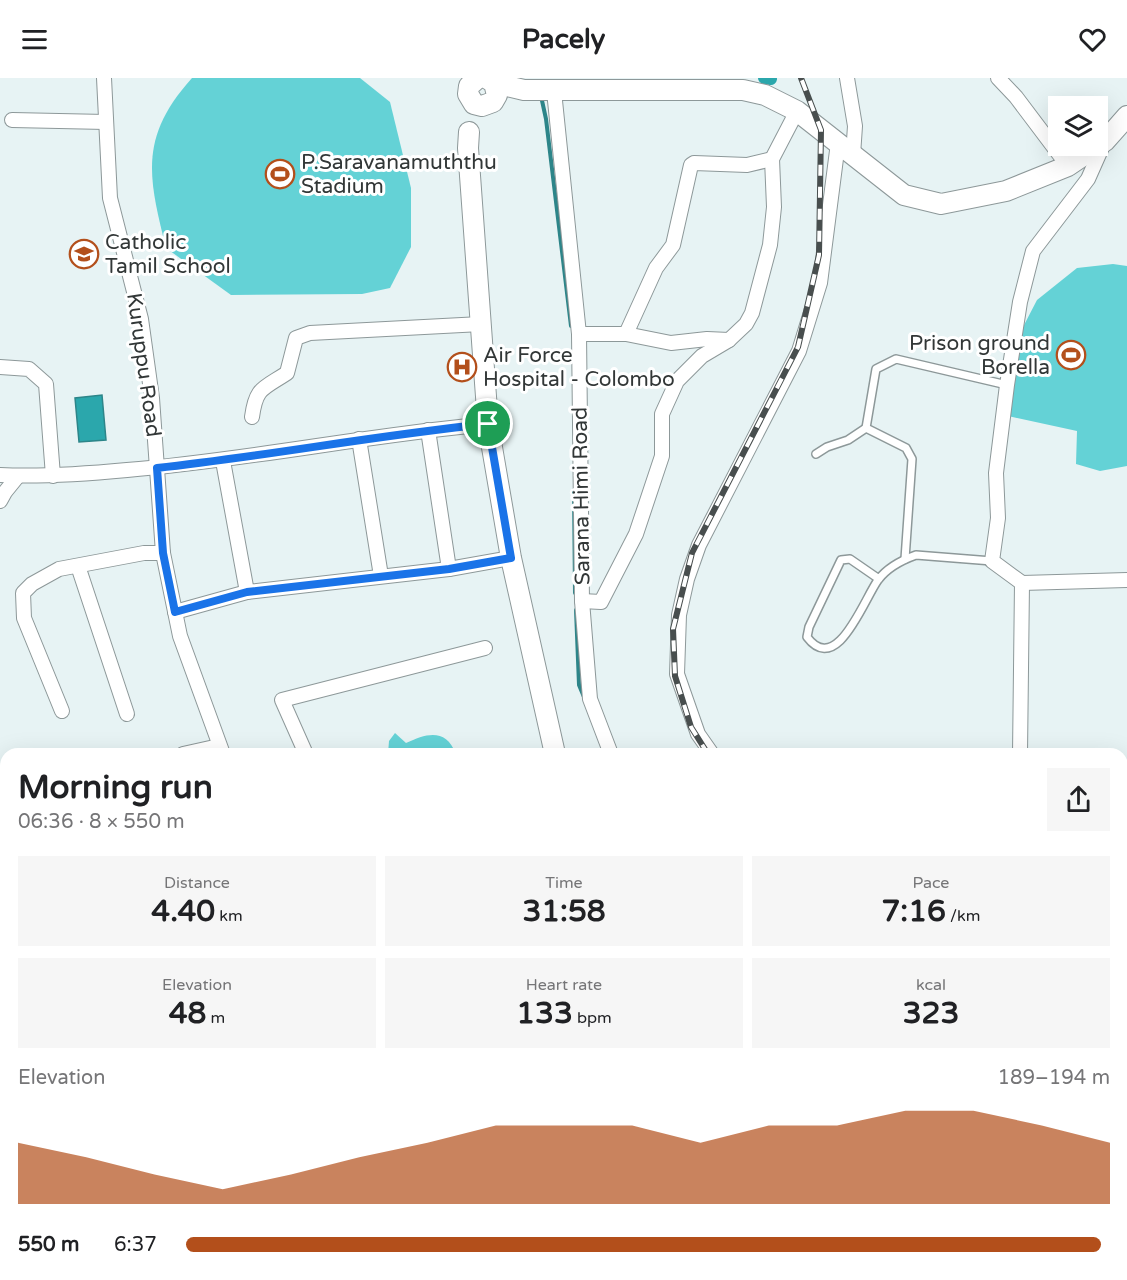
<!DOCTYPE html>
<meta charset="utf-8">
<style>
:root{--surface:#fff;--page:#f6f6f6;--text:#202124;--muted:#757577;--accent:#b34f1b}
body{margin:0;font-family:"Varela Round",sans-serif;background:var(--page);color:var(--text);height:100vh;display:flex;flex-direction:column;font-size:22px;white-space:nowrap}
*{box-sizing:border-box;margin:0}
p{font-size:20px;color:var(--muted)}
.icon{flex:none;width:33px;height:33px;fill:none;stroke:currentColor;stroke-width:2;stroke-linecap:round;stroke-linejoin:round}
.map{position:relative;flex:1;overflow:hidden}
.details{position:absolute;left:0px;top:670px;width:1128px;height:532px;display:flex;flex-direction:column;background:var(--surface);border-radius:18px 18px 0 0;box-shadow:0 6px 24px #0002}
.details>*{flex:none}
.fabs{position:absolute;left:1048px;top:18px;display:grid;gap:12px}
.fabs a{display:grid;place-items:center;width:60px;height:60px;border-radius:0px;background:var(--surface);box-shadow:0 6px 24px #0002;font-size:30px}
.pin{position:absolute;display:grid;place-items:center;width:51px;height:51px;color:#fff;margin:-26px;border:3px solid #fff;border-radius:50%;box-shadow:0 2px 6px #0007}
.round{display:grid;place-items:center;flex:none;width:63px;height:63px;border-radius:0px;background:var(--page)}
.head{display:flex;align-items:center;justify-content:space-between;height:102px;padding:0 18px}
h1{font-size:33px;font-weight:800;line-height:45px}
.metrics{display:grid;grid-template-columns:repeat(3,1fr);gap:9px;height:102px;padding:6px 18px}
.metrics div{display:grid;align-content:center;border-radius:0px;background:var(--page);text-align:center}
.metrics b{font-size:30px;font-weight:800}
.metrics small{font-size:16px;font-weight:400}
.metrics p{font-size:16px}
.chart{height:168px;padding:12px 18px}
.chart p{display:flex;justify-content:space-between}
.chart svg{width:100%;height:108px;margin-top:6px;fill:var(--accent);opacity:.7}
ul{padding:0 18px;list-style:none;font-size:20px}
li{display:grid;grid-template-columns:96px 72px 1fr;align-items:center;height:45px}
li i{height:15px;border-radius:8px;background:var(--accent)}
header{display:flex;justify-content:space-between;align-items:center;height:78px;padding:0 18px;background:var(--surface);font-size:27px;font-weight:800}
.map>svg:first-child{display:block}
.green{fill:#64d2d6}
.water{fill:#2ba7ac;stroke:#2d8589;stroke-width:1.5}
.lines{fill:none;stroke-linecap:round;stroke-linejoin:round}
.stream{stroke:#2d8589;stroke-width:4}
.canal{stroke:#2ba7ac;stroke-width:12}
.lane-casing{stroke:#8d9899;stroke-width:10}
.street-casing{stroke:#8d9899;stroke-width:16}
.secondary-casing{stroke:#8d9899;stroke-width:22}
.lane{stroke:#fff;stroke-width:7}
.street{stroke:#fff;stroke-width:14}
.secondary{stroke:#fff;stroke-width:20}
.rail-casing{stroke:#484e4e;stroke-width:6}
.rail{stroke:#fff;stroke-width:4;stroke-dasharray:11;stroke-linecap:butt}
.route-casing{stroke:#fff;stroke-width:12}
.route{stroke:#1a73e8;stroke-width:8}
.labels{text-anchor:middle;stroke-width:6;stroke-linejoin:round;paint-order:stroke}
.poi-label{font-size:21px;fill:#323737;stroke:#fff;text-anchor:start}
.street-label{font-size:21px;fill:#323737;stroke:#fff}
</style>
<header><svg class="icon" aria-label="menu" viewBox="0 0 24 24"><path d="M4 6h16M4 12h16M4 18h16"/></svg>Pacely<svg class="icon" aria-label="heart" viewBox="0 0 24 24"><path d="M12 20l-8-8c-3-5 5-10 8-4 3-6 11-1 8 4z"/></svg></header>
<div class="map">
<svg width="1127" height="1202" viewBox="0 0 1127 1202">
<rect width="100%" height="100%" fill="#e7f3f4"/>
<!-- green -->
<g class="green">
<path d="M 192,0 L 360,0 L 390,24 L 411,110 L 411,169 L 390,210 L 362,216 L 231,217 L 166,170 C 148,98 139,59 192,0 Z"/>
<polygon points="1113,186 1127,188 1127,388 1100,393 1076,386 1077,353 1008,338 1023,249 1037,222 1077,190"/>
<path d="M 395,655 L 406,665 C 427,655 446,650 456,676 L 388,676 L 389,663 Z"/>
<polygon points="6,751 6,811 0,784 0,754"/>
<polygon points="1122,1074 1127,1080 1127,1161 1122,1163"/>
</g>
<!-- water -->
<polygon class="water" points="102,317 106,362 79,364 75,320"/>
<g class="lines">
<!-- stream -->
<g class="stream">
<polyline points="541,18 546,41 571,248"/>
<polyline points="574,412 575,515"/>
<polyline points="576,532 579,607 584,619"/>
<polyline points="1024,1197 1029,1202"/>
</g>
<!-- canal -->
<g class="canal">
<polyline points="764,0 771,1"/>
<polyline points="153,1202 155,1197"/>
</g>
<!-- lane casing -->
<g class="lane-casing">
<g id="lane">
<polyline points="816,376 827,369 848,362 866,350"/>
<polyline points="905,481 912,381 906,370 866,350 876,291 896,281 1007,307"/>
<path d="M 879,501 L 850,481 L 841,482 L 809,549 L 807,559 C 837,599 864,521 878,502 C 887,490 902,482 916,477 L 992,483"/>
<polyline points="1122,754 1127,754"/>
</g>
</g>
<!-- street casing -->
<g class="street-casing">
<g id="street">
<polyline points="104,0 110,120 141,241 152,320 163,475 180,558 223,676"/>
<polyline points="847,0 855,48 853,77"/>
<polyline points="998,0 1016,19 1068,88"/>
<polyline points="554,13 579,256 582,523 590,621 611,676"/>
<polyline points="12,42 106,44"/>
<polyline points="579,256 626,256 656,190 673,167 691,87 694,85 747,87 772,81"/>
<polyline points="626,256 671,265 707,261 729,262"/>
<polyline points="0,289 29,291 46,306 53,398"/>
<path d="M 252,339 C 256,309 263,311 287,295 L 296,260 L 310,255 L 481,246"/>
<polyline points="428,352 449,491"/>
<polyline points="359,361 381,498"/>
<polyline points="223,383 247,514"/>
<path d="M 0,397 C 43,399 85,396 127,392 C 248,382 367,357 488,346"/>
<polyline points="0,423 5,414 18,398"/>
<polyline points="78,488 127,636"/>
<polyline points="1022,505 1127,502"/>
<polyline points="582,523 601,524 636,456 662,378 662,336 677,303 702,278 729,262 746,246 752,235 770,167 774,129 772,81 797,33"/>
<polyline points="175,534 247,514 449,491 511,480"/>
<polyline points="62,633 24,540 23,515 32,506 59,491 144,475 163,475"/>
<polyline points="183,676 219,668"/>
<polyline points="306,676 282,622 485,570"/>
<polyline points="712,676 698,656 677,596 679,537 687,501 699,467 799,273 820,205 838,65"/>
<polyline points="1020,676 1022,505 992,483 998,440 996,395 1007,307 1020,224 1033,173 1088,101 1104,65"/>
<polyline points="1122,961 1127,963"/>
<polyline points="0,1068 6,1066"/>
<polyline points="1033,1197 1037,1202"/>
<polyline points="409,1202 415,1197"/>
<polyline points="473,1202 473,1197"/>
<polyline points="620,1202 620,1197"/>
<polyline points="754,1202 754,1197"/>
<polyline points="876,1202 876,1197"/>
</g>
</g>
<!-- secondary casing -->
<g class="secondary-casing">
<g id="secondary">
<polyline points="478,0 469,8 468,16 474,26 482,28 493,24 497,17 494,5 486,0"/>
<polyline points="494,5 524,12 743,12 765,17 797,33 904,117 941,126 1006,113 1068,88 1105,63 1127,38"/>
<polyline points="469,54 468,70 488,346 511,480 555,676"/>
<polyline points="971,1197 976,1202"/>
</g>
</g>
<!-- lane -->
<use href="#lane" class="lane"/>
<!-- street -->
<use href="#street" class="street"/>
<!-- secondary -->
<use href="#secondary" class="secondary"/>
<!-- rail casing -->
<g class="rail-casing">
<g id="rail">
<polyline points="708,676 691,649 675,598 673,551 692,475 798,269 819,177 821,52 801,0"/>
<polyline points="1122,1044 1127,1050"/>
</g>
</g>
<!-- rail -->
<use href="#rail" class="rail"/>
</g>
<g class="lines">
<!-- route casing -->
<g class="route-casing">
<path id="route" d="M 488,346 L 511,480 L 449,491 L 247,514 L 175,534 L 163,475 L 157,390 C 268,378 377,357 488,346 Z"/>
</g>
<!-- route -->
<use href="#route" class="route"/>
</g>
<!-- icons -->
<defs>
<g id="stadium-ring" transform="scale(1.5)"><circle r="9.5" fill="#fff" stroke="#b34f1b" stroke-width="1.5"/><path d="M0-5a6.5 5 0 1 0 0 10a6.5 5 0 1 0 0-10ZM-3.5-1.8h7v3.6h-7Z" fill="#b34f1b"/></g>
<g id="school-ring" transform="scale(1.5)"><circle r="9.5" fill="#fff" stroke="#b34f1b" stroke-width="1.5"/><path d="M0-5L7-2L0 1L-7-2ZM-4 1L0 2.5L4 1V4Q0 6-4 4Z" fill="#b34f1b"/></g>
<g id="hospital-ring" transform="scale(1.5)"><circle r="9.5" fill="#fff" stroke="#b34f1b" stroke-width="1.5"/><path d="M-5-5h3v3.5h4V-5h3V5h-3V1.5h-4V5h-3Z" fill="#b34f1b"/></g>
</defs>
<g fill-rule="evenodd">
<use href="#stadium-ring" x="280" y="96"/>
<use href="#school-ring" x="84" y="176"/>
<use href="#stadium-ring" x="1071" y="277"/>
<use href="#hospital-ring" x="462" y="289"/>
</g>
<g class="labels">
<!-- poi labels -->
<g class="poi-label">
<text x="301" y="91">P.Saravanamuththu<tspan x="301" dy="24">Stadium</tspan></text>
<text x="105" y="171">Catholic<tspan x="105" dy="24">Tamil School</tspan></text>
<text x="1050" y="272" text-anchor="end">Prison ground<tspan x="1050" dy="24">Borella</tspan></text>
<text x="483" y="284">Air Force<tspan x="483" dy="24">Hospital - Colombo</tspan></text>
</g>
<!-- street labels -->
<g class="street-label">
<text transform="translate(144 287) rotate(82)" y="7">Kuruppu Road</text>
<text transform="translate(581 418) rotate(-91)" y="7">Sarana Himi Road</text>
</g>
</g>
</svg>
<div class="fabs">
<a><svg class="icon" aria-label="layers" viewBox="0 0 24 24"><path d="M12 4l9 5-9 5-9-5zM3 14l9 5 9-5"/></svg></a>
</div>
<div class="pin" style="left:488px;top:346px;background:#1e9e55"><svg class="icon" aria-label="arrive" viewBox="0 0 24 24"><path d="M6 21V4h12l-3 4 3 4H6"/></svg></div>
<section class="details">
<div class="head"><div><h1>Morning run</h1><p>06:36 · 8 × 550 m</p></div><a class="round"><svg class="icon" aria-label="share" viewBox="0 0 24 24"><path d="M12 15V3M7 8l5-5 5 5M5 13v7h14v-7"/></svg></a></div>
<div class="metrics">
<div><p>Distance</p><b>4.40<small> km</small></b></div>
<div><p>Time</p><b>31:58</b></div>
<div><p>Pace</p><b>7:16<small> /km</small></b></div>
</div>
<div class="metrics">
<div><p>Elevation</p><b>48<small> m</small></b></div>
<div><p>Heart rate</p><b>133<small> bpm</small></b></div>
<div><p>kcal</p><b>323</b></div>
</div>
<div class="chart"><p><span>Elevation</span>189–194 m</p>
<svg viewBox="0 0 160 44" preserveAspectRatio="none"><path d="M0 44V19L10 25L20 32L30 38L40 32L50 25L60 19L70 12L80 12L90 12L100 19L110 12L120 12L130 6L140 6L150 12L160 19V44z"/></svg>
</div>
<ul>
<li><b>550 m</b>6:37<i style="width:99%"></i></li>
</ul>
</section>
</div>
